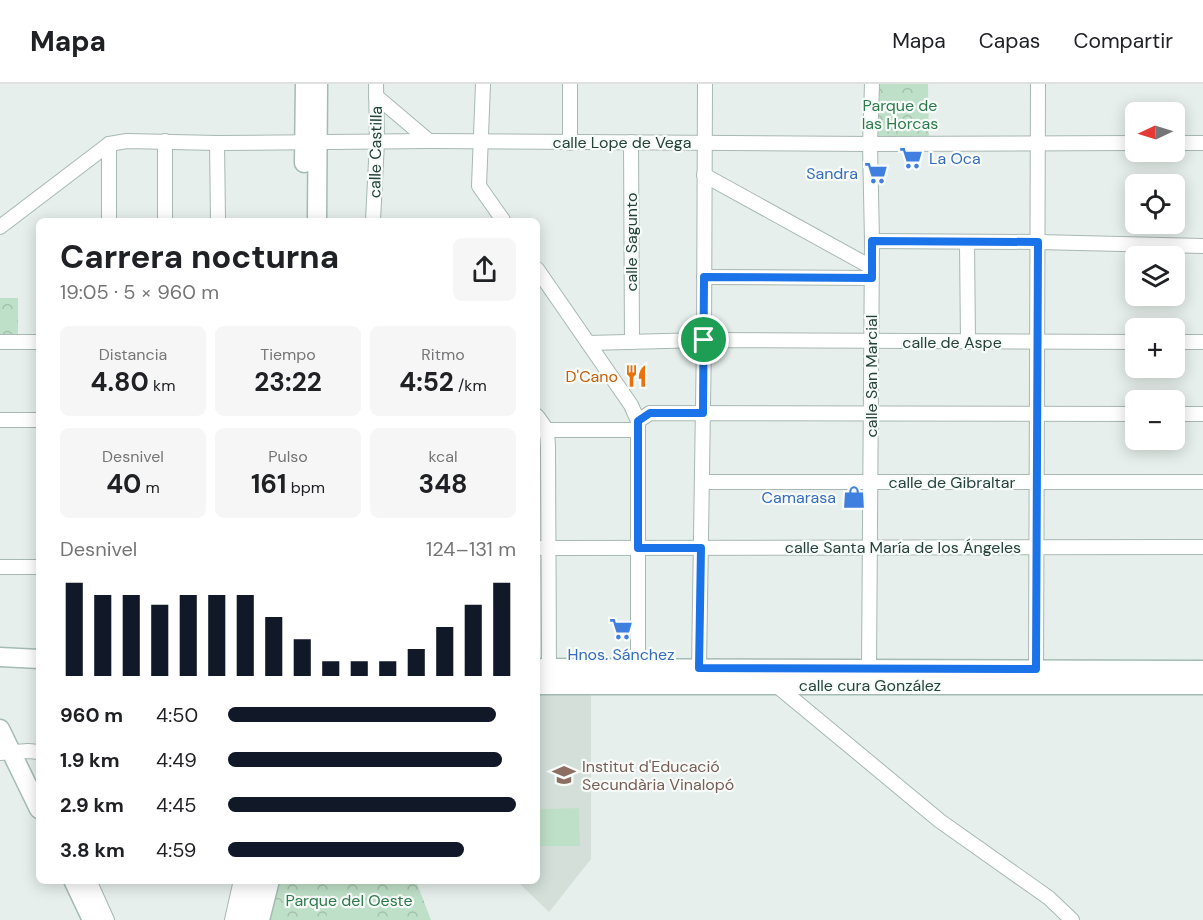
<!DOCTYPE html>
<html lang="es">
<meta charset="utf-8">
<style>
:root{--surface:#fff;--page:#f6f6f6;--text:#202124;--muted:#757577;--line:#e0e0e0;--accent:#111827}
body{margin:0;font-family:"DM Sans",sans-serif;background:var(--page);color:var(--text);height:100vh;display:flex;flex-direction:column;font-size:22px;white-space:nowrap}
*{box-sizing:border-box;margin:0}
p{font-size:20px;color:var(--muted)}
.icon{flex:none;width:33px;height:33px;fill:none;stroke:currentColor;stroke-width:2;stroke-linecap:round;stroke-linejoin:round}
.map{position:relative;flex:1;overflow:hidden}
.side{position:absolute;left:36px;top:134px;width:504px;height:666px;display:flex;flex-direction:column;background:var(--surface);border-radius:9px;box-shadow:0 3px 15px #0003}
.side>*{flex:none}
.needle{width:39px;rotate:266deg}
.tools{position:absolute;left:1125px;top:18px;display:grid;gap:12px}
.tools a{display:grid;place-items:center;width:60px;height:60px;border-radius:9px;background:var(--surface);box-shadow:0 3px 15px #0003;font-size:30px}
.pin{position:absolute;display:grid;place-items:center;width:51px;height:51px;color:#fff;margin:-26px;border:3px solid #fff;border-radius:50%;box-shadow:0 2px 6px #0007}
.round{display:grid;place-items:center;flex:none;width:63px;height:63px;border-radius:9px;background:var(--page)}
.head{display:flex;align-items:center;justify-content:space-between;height:102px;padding:0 24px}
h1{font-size:33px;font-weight:700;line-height:45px}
.metrics{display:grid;grid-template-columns:repeat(3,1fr);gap:9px;height:102px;padding:6px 24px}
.metrics div{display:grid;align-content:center;border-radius:9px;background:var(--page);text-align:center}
.metrics b{font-size:26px;font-weight:700}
.metrics small{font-size:16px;font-weight:400}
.metrics p{font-size:16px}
.chart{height:168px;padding:12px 24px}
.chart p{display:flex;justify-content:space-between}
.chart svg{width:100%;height:108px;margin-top:6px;stroke:var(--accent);stroke-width:6}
ul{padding:0 24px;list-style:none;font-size:20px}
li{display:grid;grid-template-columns:96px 72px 1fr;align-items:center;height:45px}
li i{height:15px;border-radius:8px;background:var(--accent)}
header{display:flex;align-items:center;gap:36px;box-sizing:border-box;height:84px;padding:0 30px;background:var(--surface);border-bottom:2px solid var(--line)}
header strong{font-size:28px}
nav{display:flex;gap:33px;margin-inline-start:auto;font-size:21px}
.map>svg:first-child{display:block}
.built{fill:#d4dfda}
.park{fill:url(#park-crowns)}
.pitch{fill:#bfe0c8}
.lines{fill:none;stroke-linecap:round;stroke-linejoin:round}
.street-casing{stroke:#a8b8b2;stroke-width:16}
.secondary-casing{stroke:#a4bbb3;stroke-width:21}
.street{stroke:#fff;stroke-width:14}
.secondary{stroke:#fff;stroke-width:18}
.route-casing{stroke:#fff;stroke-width:12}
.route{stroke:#1a73e8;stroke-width:8}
.labels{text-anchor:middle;stroke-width:4.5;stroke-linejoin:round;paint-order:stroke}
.park-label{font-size:16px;fill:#2d7a4b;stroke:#f7fbf9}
.street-label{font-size:16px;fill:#24423a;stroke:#f7fbf9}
.shop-label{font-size:16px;fill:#366cbe;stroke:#f7fbf9;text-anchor:end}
.food-label{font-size:16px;fill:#c56008;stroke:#f7fbf9;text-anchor:end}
.education-label{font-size:16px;fill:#785e54;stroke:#f7fbf9;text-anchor:start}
</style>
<header>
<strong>Mapa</strong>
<nav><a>Mapa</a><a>Capas</a><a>Compartir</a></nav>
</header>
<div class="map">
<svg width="1203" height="836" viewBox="0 0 1203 836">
<defs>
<pattern id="park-crowns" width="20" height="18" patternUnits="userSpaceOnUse" patternTransform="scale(1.5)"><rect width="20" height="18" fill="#bfe0c8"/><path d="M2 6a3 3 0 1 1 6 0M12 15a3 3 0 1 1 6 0" fill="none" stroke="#a4c1ad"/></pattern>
</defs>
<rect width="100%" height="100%" fill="#e6efeb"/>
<!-- built -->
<polygon class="built" points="537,607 591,607 591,775 549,828 517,797 537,796"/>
<!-- park -->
<g class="park">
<polygon points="872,0 928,0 929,60 870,60"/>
<rect x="0" y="214" width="18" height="36"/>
<polygon points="277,796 416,797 431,836 268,836"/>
</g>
<!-- pitch -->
<g class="pitch">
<polygon points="579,724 580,762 537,762 537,725"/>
<polygon points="331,806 365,808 361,836 326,836"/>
</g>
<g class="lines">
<!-- street casing -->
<g class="street-casing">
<g id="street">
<polyline points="483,0 479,102 503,136"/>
<polyline points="376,12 429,57"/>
<polyline points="631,58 632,258"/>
<polyline points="217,59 218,136"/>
<polyline points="570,59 570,0"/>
<polyline points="1174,59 1203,59"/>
<polyline points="109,60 109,136"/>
<polyline points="704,91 871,183"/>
<polyline points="165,136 165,57"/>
<polyline points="373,136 377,58 376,0"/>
<polyline points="0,143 109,60 127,57 217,59 429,57 870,60 1136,59"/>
<polyline points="872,157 1038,158 1203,162"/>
<polyline points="967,158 968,258"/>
<polyline points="537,185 631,321 638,337 638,584"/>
<polyline points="704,193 871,194"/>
<polyline points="0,258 39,258"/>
<polyline points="1174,258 1203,258"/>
<polyline points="588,259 704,256 1136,258"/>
<polyline points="1174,330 1203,330"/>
<polyline points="537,332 547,346 548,363 549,584"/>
<polyline points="0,336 39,336"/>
<polyline points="638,337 650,329 1136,330"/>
<polyline points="539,346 638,346"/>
<polyline points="702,398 1203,398"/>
<polyline points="537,464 1203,463"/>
<polyline points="0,483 39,483"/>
<polyline points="699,584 704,256 705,0"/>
<polyline points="869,585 872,157 870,60 872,0"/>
<polyline points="1036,585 1038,0"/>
<polyline points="776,601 940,737 1049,814 1072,836"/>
<polyline points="0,669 28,667 39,668"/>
<polyline points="89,796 107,836"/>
<polyline points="232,836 241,796"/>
</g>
</g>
<!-- secondary casing -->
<g class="secondary-casing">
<g id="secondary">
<polyline points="304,79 305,0"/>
<polyline points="317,136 318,0"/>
<polyline points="0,573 39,575"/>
<polyline points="537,584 1203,586"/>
<polyline points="537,601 1203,601"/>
<polyline points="0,645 39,725"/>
<polyline points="73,796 92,836"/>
<polyline points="245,836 256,796"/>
<polyline points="260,836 270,796"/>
</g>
</g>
<!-- street -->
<use href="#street" class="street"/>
<!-- secondary -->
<use href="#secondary" class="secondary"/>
</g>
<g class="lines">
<!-- route casing -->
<g class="route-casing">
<polygon id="route" points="872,157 1038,158 1036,585 699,584 701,464 638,464 638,337 650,329 703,329 704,193 872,194"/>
</g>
<!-- route -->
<use href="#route" class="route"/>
</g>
<!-- icons -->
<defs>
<g id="supermarket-bare" transform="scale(1.8)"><path d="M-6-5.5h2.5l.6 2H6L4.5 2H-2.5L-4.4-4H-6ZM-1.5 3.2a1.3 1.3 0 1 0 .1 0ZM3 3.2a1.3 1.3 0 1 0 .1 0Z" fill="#3f7fe0" stroke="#f7fbf9" stroke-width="2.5" paint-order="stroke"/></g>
<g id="restaurant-bare" transform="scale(1.8)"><path d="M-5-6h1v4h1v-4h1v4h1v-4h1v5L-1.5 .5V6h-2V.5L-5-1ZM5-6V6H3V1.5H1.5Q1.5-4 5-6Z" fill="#e8710a" stroke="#f7fbf9" stroke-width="2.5" paint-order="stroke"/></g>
<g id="shop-bare" transform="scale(1.8)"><path d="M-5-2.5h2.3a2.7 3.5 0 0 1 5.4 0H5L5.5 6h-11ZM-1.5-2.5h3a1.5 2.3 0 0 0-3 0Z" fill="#3f7fe0" stroke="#f7fbf9" stroke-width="2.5" paint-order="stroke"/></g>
<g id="school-bare" transform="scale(1.8)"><path d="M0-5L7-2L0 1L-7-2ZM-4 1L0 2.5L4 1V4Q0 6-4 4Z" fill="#8d6e63" stroke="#f7fbf9" stroke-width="2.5" paint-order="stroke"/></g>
</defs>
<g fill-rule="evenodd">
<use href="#supermarket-bare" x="911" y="74"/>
<use href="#supermarket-bare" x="876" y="89"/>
<use href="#restaurant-bare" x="636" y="292"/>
<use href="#shop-bare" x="854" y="413"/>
<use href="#supermarket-bare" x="621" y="545"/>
<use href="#school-bare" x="564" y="691"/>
</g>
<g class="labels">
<!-- park labels -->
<g class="park-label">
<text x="900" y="27">Parque de<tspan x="900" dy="18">las Horcas</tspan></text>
<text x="349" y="822">Parque del Oeste</text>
</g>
<!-- street labels -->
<g class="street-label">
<text x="622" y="64">calle Lope de Vega</text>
<text transform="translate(375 68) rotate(-89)" y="6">calle Castilla</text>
<text transform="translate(631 158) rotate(-90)" y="6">calle Sagunto</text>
<text x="952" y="264">calle de Aspe</text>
<text transform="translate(871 292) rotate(-90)" y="6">calle San Marcial</text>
<text x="952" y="404">calle de Gibraltar</text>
<text x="903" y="469">calle Santa María de los Ángeles</text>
<text x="870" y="607">calle cura González</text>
</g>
<!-- shop labels -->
<g class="shop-label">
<text x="929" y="80" text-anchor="start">La Oca</text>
<text x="858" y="95">Sandra</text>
<text x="836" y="419">Camarasa</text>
<text x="621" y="576" text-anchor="middle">Hnos. Sánchez</text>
</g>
<!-- food labels -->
<g class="food-label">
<text x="618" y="298">D'Cano</text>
</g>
<!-- education labels -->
<g class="education-label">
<text x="582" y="688">Institut d'Educació<tspan x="582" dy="18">Secundària Vinalopó</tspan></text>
</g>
</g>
</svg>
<div class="tools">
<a><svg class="needle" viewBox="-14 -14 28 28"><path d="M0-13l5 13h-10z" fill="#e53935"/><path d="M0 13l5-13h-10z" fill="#757577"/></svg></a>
<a><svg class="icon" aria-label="locate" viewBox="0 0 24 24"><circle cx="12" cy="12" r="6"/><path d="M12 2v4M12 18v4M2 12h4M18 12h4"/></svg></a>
<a><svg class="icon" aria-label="layers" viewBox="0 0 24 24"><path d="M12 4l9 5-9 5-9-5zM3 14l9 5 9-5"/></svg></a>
<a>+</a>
<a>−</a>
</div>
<div class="pin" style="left:704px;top:256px;background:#1e9e55"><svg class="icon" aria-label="arrive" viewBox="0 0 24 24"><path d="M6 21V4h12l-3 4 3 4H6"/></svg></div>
<section class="side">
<div class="head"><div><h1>Carrera nocturna</h1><p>19:05 · 5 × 960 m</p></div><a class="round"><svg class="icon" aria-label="share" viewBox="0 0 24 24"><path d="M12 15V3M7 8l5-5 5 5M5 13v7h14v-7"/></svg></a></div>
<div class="metrics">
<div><p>Distancia</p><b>4.80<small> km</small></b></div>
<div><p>Tiempo</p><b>23:22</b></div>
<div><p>Ritmo</p><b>4:52<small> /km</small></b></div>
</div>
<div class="metrics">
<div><p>Desnivel</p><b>40<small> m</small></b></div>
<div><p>Pulso</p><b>161<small> bpm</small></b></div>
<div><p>kcal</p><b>348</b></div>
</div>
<div class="chart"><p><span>Desnivel</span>124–131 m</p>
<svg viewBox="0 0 160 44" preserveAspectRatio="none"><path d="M5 44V6M15 44V11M25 44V11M35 44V15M45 44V11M55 44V11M65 44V11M75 44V20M85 44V29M95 44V38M105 44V38M115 44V38M125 44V33M135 44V24M145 44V15M155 44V6"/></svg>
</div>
<ul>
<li><b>960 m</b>4:50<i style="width:93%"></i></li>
<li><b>1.9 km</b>4:49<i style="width:95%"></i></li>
<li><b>2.9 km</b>4:45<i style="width:100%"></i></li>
<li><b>3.8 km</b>4:59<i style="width:82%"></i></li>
</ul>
</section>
</div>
